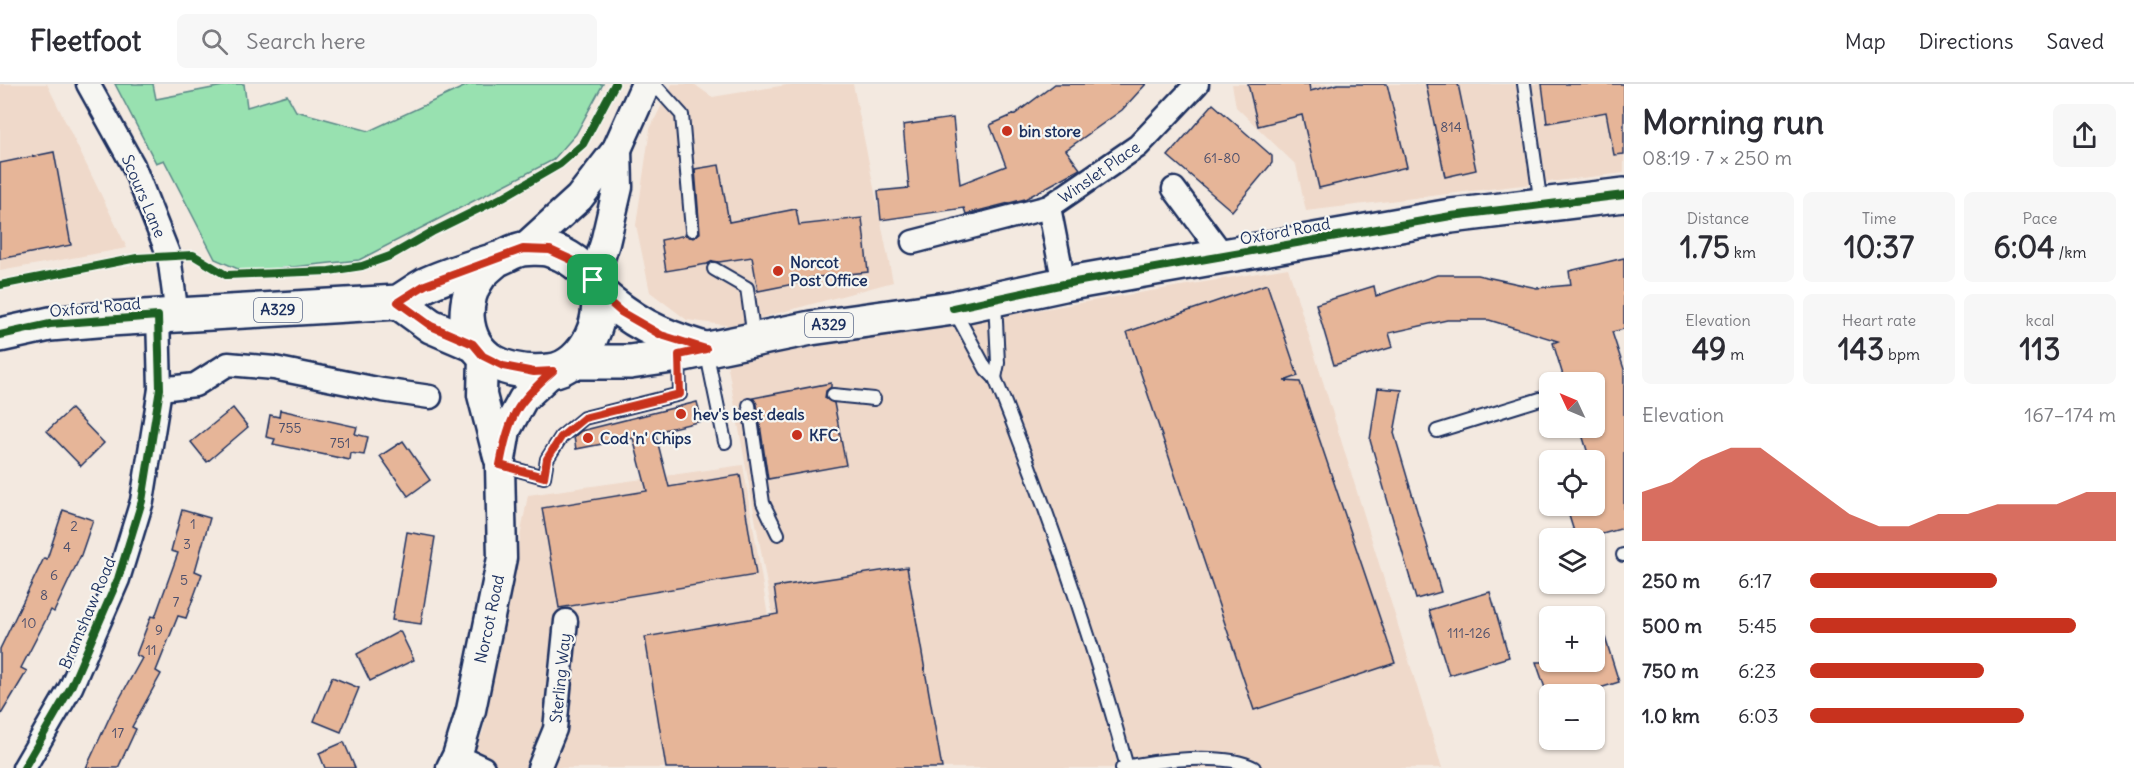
<!DOCTYPE html>
<meta charset="utf-8">
<style>
:root{--surface:#fff;--page:#f7f7f7;--text:#2b2b33;--muted:#7c7c81;--line:#e1e1e2;--accent:#c8321e}
body{margin:0;font-family:Delius,sans-serif;background:var(--page);color:var(--text);height:100vh;display:flex;flex-direction:column;font-size:22px;white-space:nowrap}
*{box-sizing:border-box;margin:0}
p{font-size:20px;color:var(--muted)}
.icon{flex:none;width:33px;height:33px;fill:none;stroke:currentColor;stroke-width:2;stroke-linecap:round;stroke-linejoin:round}
.map{position:relative;flex:1;overflow:hidden}
.panel{display:flex;flex-direction:column;background:var(--surface);width:510px}
.panel>*{flex:none}
.needle{width:39px;rotate:314deg}
.controls{position:absolute;left:1539px;top:288px;display:grid;gap:12px}
.controls a{display:grid;place-items:center;width:66px;height:66px;border-radius:9px;background:var(--surface);box-shadow:0 2px 4px #0004;font-size:30px}
.pin{position:absolute;display:grid;place-items:center;width:51px;height:51px;color:#fff;margin:-26px;border-radius:12px;box-shadow:0 3px 9px #0006}
.round{display:grid;place-items:center;flex:none;width:63px;height:63px;border-radius:9px;background:var(--page)}
.headline{display:flex;align-items:center;justify-content:space-between;height:102px;padding:0 18px}
h1{font-size:33px;font-weight:700;line-height:45px}
.figures{display:grid;grid-template-columns:repeat(3,1fr);gap:9px;height:102px;padding:6px 18px}
.figures div{display:grid;align-content:center;border-radius:9px;background:var(--page);text-align:center}
.figures b{font-size:30px;font-weight:700}
.figures small{font-size:16px;font-weight:400}
.figures p{font-size:16px}
.chart{height:168px;padding:12px 18px}
.chart p{display:flex;justify-content:space-between}
.chart svg{width:100%;height:108px;margin-top:6px;fill:var(--accent);opacity:.7}
ul{padding:0 18px;list-style:none;font-size:20px}
li{display:grid;grid-template-columns:96px 72px 1fr;align-items:center;height:45px}
li i{height:15px;border-radius:8px;background:var(--accent)}
header{display:flex;align-items:center;gap:36px;box-sizing:border-box;height:84px;padding:0 30px;background:var(--surface);border-bottom:2px solid var(--line)}
header strong{font-size:28px}
nav{display:flex;gap:33px;margin-inline-start:auto;font-size:21px}
.search{width:420px;height:54px;background:var(--page);display:flex;align-items:center;gap:15px;box-sizing:border-box;padding:0 21px;border-radius:9px;color:var(--muted);font-size:22px}
main{display:flex;flex:1;min-height:0}
.map>svg:first-child{display:block}
.built{fill:#efd9ca}
.green{fill:#98e1b0;stroke:#5a8887;stroke-width:1.5}
.building{fill:#e6b598;stroke:#1b2f5e;stroke-width:1.5}
.lines{fill:none;stroke-linecap:round;stroke-linejoin:round}
.service-casing{stroke:#1b2f5e;stroke-width:16}
.minor-casing{stroke:#1b2f5e;stroke-width:27}
.tertiary-casing{stroke:#1b2f5e;stroke-width:33}
.primary-casing{stroke:#1b2f5e;stroke-width:38}
.service{stroke:#f6f6f2;stroke-width:12}
.minor{stroke:#f6f6f2;stroke-width:22}
.tertiary{stroke:#f6f6f2;stroke-width:28}
.primary{stroke:#f6f6f2;stroke-width:33}
.cycleway-casing{stroke:#f6f6f2;stroke-width:11}
.cycleway{stroke:#1b5e20;stroke-width:8}
.route-casing{stroke:#fff;stroke-width:12}
.route{stroke:#c8321e;stroke-width:8}
.poi-dot{fill:#c8321e;stroke:#f6f6f2;stroke-width:2}
.labels{text-anchor:middle;stroke-width:4.5;stroke-linejoin:round;paint-order:stroke}
.number-label{font-size:14px;fill:#4e506c}
.shield{fill:#f6f6f2;stroke:#5d6b8a;stroke-width:1.5}
.shield-label{font-size:15px;font-weight:bold;fill:#1b2f5e}
.poi-label{font-size:16px;font-weight:bold;fill:#1b2f5e;stroke:#f6f6f2;text-anchor:start}
.street-label{font-size:16px;fill:#1b2f5e;stroke:#f6f6f2}
</style>
<header>
<strong>Fleetfoot</strong>
<div class="search"><svg class="icon" aria-label="search" viewBox="0 0 24 24"><circle cx="10" cy="10" r="6"/><path d="M15 15l6 6"/></svg>Search here</div>
<nav><a>Map</a><a>Directions</a><a>Saved</a></nav>
</header>
<main>
<div class="map">
<svg width="1624" height="684" viewBox="0 0 1624 684">
<rect width="100%" height="100%" fill="#f3e9e0"/>
<filter id="ink" filterUnits="userSpaceOnUse"><feTurbulence type="fractalNoise" baseFrequency=".0167" numOctaves="2"/><feDisplacementMap in="SourceGraphic" scale="12" xChannelSelector="R" yChannelSelector="G"/><feConvolveMatrix kernelMatrix="1 2 1 2 8 2 1 2 1" color-interpolation-filters="sRGB"/></filter>
<g filter="url(#ink)">
<!-- built -->
<g class="built">
<polygon points="0,0 47,0 127,164 0,187"/>
<polygon points="672,0 694,0 712,13 793,0 853,0 893,198 731,242 687,236 650,208 636,141 650,45"/>
<polygon points="1232,0 1624,0 1624,89 1306,127 1296,81 1236,23"/>
<polygon points="1288,184 1442,684 800,684 727,278"/>
<polygon points="743,381 793,684 464,684 483,648 528,411"/>
</g>
<!-- green -->
<polygon class="green" points="115,0 153,0 156,15 233,0 244,0 247,23 287,11 296,27 369,47 470,0 603,0 576,50 553,76 359,176 245,188 215,175 164,76 156,79"/>
<!-- building -->
<g class="building">
<polygon points="1055,0 1146,0 1122,26 1066,66 1080,85 1025,115 966,130 964,124 881,136 878,107 909,104 903,41 953,34 960,100 1006,82 990,41 1015,30"/>
<polygon points="1248,0 1309,0 1310,7 1338,0 1387,0 1407,83 1319,104 1302,31 1258,42"/>
<polygon points="1426,0 1458,0 1476,86 1445,93"/>
<polygon points="1542,0 1624,0 1624,70 1614,71 1606,28 1547,39"/>
<polygon points="1213,20 1272,72 1272,79 1232,127 1168,72"/>
<polygon points="54,68 71,161 0,175 0,79"/>
<polygon points="719,81 729,138 796,125 799,141 862,134 868,188 809,194 809,197 758,207 752,173 719,178 713,177 707,180 666,187 661,156 686,151 693,154 700,149 695,85"/>
<polygon points="1624,174 1624,245 1612,248 1624,285 1624,444 1588,454 1576,454 1566,422 1594,422 1594,376 1590,376 1580,344 1594,344 1594,298 1565,298 1553,259 1558,257 1489,236 1447,236 1389,249 1393,263 1334,281 1316,220 1374,202 1376,212 1437,191 1477,191 1537,204 1571,201 1569,187"/>
<polygon points="1267,200 1298,292 1284,297 1300,298 1395,579 1254,626 1127,248"/>
<polygon points="831,299 831,303 826,307 825,314 834,319 846,381 768,395 757,320 753,314"/>
<polygon points="1378,304 1402,306 1394,349 1441,508 1416,515 1370,356"/>
<polygon points="697,318 702,337 655,348 669,403 740,391 756,491 559,524 542,424 647,407 633,354 576,365 574,353 581,347"/>
<polygon points="233,324 248,343 207,378 191,358"/>
<polygon points="71,325 104,359 81,382 47,347"/>
<polygon points="280,326 357,343 355,350 368,353 364,371 351,369 350,376 273,360 275,355 266,353 270,331 279,333"/>
<polygon points="403,357 430,396 408,412 380,372"/>
<polygon points="63,426 93,436 81,471 54,528 51,526 21,584 27,587 0,632 0,565 44,474 47,475"/>
<polygon points="182,426 210,434 195,487 202,490 186,534 178,532 156,587 161,590 132,643 136,645 118,684 86,684 111,630 142,574 136,571 151,532 155,533 178,469 171,467"/>
<polygon points="407,448 435,453 421,540 392,536"/>
<polygon points="907,483 942,684 666,684 645,553 778,530 774,503"/>
<polygon points="1490,508 1509,573 1449,591 1429,526"/>
<polygon points="1599,534 1619,598 1581,610 1547,610 1536,578 1594,578 1594,535"/>
<polygon points="400,547 414,576 370,597 357,570"/>
<polygon points="332,593 359,604 341,648 314,637"/>
<polygon points="344,658 355,684 325,684 319,669"/>
</g>
<g class="lines">
<!-- service casing -->
<g class="service-casing">
<g id="service">
<polyline points="654,0 682,31 692,146"/>
<polyline points="1524,0 1541,121"/>
<polyline points="714,185 747,204 754,254"/>
<path d="M 954,226 L 986,285 L 995,294 C 1046,421 1091,551 1127,683"/>
<polyline points="706,266 725,358"/>
<polyline points="995,294 998,279 995,216"/>
<polyline points="833,311 874,315"/>
<polyline points="749,321 763,419 778,450"/>
<polyline points="1437,347 1550,312"/>
<polyline points="500,381 544,393 547,375 561,353 584,334 680,310 679,273"/>
<polyline points="1623,471 1624,471"/>
<path d="M 1122,684 C 1154,676 1226,668 1254,684"/>
</g>
</g>
<!-- minor casing -->
<g class="minor-casing">
<g id="minor">
<polyline points="88,0 133,81 169,172 177,232"/>
<polyline points="1174,105 1223,171"/>
<polyline points="1049,123 1064,200"/>
<polyline points="913,158 1049,123 1138,62 1197,0"/>
<polyline points="160,305 195,301 228,280 274,284 382,306 430,313"/>
<polyline points="457,672 483,684"/>
<polyline points="24,684 71,603 118,495 142,417 160,305 158,232"/>
<polyline points="539,684 555,645 566,537"/>
</g>
</g>
<!-- tertiary casing -->
<g class="tertiary-casing">
<g id="tertiary">
<polyline points="523,165 579,114 617,65 646,0"/>
<polyline points="593,196 605,159 618,103 617,65"/>
<polyline points="483,272 482,311 498,373"/>
<polyline points="451,684 457,672 471,626 502,474 500,381 506,346 523,315 553,287"/>
</g>
</g>
<!-- primary casing -->
<g class="primary-casing">
<g id="primary">
<path d="M 597,207 C 633,238 656,250 701,264"/>
<polyline points="398,218 431,242 473,260"/>
<path d="M 0,251 L 50,240 L 109,235 L 398,218 C 407,213 416,206 425,201 C 448,190 474,183 498,175 C 506,172 515,166 523,165 C 530,164 543,164 550,166 C 566,170 585,183 593,198 C 610,229 586,283 550,287 C 509,291 470,278 467,232 C 467,219 470,205 478,194 C 482,187 491,181 497,175"/>
<polyline points="574,278 630,278 679,271 811,244 953,224 1064,200 1451,132 1624,111"/>
</g>
</g>
<!-- service -->
<use href="#service" class="service"/>
<!-- minor -->
<use href="#minor" class="minor"/>
<!-- tertiary -->
<use href="#tertiary" class="tertiary"/>
<!-- primary -->
<use href="#primary" class="primary"/>
<!-- cycleway casing -->
<g class="cycleway-casing">
<g id="cycleway">
<polyline points="0,201 137,174 193,171 226,191 329,187 362,182 390,172 432,148 503,113 560,80 583,60 615,0"/>
<polyline points="953,224 1064,200 1451,132 1624,111"/>
<polyline points="0,251 50,240 158,232 160,305 142,417 118,495 71,603 24,684"/>
</g>
</g>
<!-- cycleway -->
<use href="#cycleway" class="cycleway"/>
</g>
</g>
<g class="lines" filter="url(#ink)">
<!-- route casing -->
<g class="route-casing">
<path id="route" d="M 523,165 L 550,166 L 574,177 L 593,196 L 597,207 L 621,228 L 661,251 L 706,265 L 679,271 L 680,310 L 584,334 L 561,353 L 547,375 L 544,393 L 500,381 C 509,332 516,319 553,287 L 534,288 L 503,282 L 483,272 L 473,260 L 431,242 L 398,218 L 425,201 Z"/>
</g>
<!-- route -->
<use href="#route" class="route"/>
</g>
<!-- markers -->
<g class="poi-dot">
<circle cx="1007" cy="47" r="6"/>
<circle cx="778" cy="187" r="6"/>
<circle cx="681" cy="330" r="6"/>
<circle cx="797" cy="351" r="6"/>
<circle cx="588" cy="354" r="6"/>
</g>
<g class="labels">
<!-- number labels -->
<g class="number-label">
<text x="1451" y="48">814</text>
<text x="1222" y="79">61-80</text>
<text x="290" y="349">755</text>
<text x="340" y="364">751</text>
<text x="193" y="445">1</text>
<text x="74" y="447">2</text>
<text x="187" y="465">3</text>
<text x="67" y="468">4</text>
<text x="54" y="496">6</text>
<text x="184" y="501">5</text>
<text x="44" y="516">8</text>
<text x="176" y="523">7</text>
<text x="29" y="544">10</text>
<text x="159" y="551">9</text>
<text x="1469" y="554">111-126</text>
<text x="151" y="571">11</text>
<text x="118" y="654">17</text>
</g>
<!-- shield labels -->
<g class="shield">
<rect x="254" y="214" width="48" height="24" rx="4.5"/>
<rect x="805" y="229" width="48" height="24" rx="4.5"/>
</g>
<g class="shield-label">
<text x="278" y="231">A329</text>
<text x="829" y="246">A329</text>
</g>
<!-- poi labels -->
<g class="poi-label">
<text x="1019" y="53">bin store</text>
<text x="790" y="184">Norcot<tspan x="790" dy="18">Post Office</tspan></text>
<text x="693" y="336">hev's best deals</text>
<text x="809" y="357">KFC</text>
<text x="600" y="360">Cod 'n' Chips</text>
</g>
<!-- street labels -->
<g class="street-label">
<text transform="translate(1099 88) rotate(-35)" y="6">Winslet Place</text>
<text transform="translate(144 112) rotate(67)" y="6">Scours Lane</text>
<text transform="translate(1285 147) rotate(-10)" y="6">Oxford Road</text>
<text transform="translate(95 223) rotate(-5)" y="6">Oxford Road</text>
<text transform="translate(87 529) rotate(-67)" y="6">Bramshaw Road</text>
<text transform="translate(489 535) rotate(-78)" y="6">Norcot Road</text>
<text transform="translate(560 594) rotate(-84)" y="6">Sterling Way</text>
</g>
</g>
</svg>
<div class="controls">
<a><svg class="needle" viewBox="-14 -14 28 28"><path d="M0-13l5 13h-10z" fill="#e53935"/><path d="M0 13l5-13h-10z" fill="#7c7c81"/></svg></a>
<a><svg class="icon" aria-label="locate" viewBox="0 0 24 24"><circle cx="12" cy="12" r="6"/><path d="M12 2v4M12 18v4M2 12h4M18 12h4"/></svg></a>
<a><svg class="icon" aria-label="layers" viewBox="0 0 24 24"><path d="M12 4l9 5-9 5-9-5zM3 14l9 5 9-5"/></svg></a>
<a>+</a>
<a>−</a>
</div>
<div class="pin" style="left:593px;top:196px;background:#1e9e55"><svg class="icon" aria-label="arrive" viewBox="0 0 24 24"><path d="M6 21V4h12l-3 4 3 4H6"/></svg></div>
</div>
<section class="panel">
<div class="headline"><div><h1>Morning run</h1><p>08:19 · 7 × 250 m</p></div><a class="round"><svg class="icon" aria-label="share" viewBox="0 0 24 24"><path d="M12 15V3M7 8l5-5 5 5M5 13v7h14v-7"/></svg></a></div>
<div class="figures">
<div><p>Distance</p><b>1.75<small> km</small></b></div>
<div><p>Time</p><b>10:37</b></div>
<div><p>Pace</p><b>6:04<small> /km</small></b></div>
</div>
<div class="figures">
<div><p>Elevation</p><b>49<small> m</small></b></div>
<div><p>Heart rate</p><b>143<small> bpm</small></b></div>
<div><p>kcal</p><b>113</b></div>
</div>
<div class="chart"><p><span>Elevation</span>167–174 m</p>
<svg viewBox="0 0 160 44" preserveAspectRatio="none"><path d="M0 44V24L10 20L20 11L30 6L40 6L50 15L60 24L70 33L80 38L90 38L100 33L110 33L120 29L130 29L140 29L150 24L160 24V44z"/></svg>
</div>
<ul>
<li><b>250 m</b>6:17<i style="width:61%"></i></li>
<li><b>500 m</b>5:45<i style="width:87%"></i></li>
<li><b>750 m</b>6:23<i style="width:57%"></i></li>
<li><b>1.0 km</b>6:03<i style="width:70%"></i></li>
</ul>
</section>
</main>
